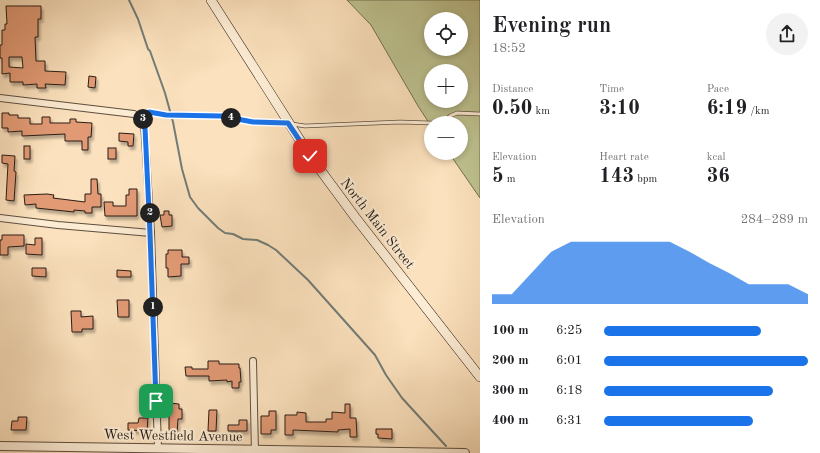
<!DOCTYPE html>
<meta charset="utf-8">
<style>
:root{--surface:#fff;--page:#f2f2f2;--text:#202124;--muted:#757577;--accent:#1a73e8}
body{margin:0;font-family:"Old Standard TT",serif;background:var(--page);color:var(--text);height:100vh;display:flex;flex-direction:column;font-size:15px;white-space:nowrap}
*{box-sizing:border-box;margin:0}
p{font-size:13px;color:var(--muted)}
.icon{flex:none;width:22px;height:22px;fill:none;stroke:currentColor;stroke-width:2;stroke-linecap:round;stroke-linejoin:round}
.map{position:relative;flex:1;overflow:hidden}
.details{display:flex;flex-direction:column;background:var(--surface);width:340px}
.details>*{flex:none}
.buttons{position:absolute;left:424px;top:12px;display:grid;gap:8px}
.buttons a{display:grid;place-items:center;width:44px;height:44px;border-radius:50%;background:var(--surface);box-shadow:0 2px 6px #0003;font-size:20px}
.pin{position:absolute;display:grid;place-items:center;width:34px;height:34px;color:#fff;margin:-17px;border-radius:8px;box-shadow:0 2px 6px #0006}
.km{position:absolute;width:20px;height:20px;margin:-10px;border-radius:50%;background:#222;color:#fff;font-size:11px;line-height:20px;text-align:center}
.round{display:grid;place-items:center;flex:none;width:42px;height:42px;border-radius:21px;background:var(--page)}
.summary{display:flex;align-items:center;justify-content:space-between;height:68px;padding:0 12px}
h1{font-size:22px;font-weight:800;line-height:30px}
.figures{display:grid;grid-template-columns:repeat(3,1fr);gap:6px;height:68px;padding:4px 12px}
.figures div{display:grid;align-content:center}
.figures b{font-size:20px;font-weight:800}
.figures small{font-size:11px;font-weight:400}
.figures p{font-size:11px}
.chart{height:112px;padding:8px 12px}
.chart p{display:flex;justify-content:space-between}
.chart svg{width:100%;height:72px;margin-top:4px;fill:var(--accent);opacity:.7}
ul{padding:0 12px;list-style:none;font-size:13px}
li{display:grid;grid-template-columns:64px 48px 1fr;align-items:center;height:30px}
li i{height:10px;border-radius:5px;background:var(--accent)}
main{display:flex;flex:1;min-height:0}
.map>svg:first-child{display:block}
.green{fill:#bec391;stroke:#747053;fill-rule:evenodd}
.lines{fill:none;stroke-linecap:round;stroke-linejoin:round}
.stream{stroke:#727c78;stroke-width:2}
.building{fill:#e29a75;stroke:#291d15;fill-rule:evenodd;filter:url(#shadow)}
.service-casing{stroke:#5e4e3f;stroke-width:4.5}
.minor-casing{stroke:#5e4e3f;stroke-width:8}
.tertiary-casing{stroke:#5e4e3f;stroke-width:10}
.secondary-casing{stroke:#291d15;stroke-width:10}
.service{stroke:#fcecd4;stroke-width:3}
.minor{stroke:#fcecd4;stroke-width:6}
.tertiary{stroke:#fcecd4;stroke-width:8}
.secondary{stroke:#fcecd4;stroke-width:9}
.route-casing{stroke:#fff;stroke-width:8}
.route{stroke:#1a73e8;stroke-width:5}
.labels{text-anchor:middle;stroke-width:4;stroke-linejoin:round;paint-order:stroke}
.street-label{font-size:14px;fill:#291d15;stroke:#fcecd4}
</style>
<main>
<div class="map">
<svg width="480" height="453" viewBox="0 0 480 453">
<defs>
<filter id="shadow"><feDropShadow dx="2" dy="3.5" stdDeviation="1" flood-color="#0004"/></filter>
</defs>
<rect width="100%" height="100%" fill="#fbe1bd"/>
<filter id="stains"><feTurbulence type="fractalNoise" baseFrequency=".005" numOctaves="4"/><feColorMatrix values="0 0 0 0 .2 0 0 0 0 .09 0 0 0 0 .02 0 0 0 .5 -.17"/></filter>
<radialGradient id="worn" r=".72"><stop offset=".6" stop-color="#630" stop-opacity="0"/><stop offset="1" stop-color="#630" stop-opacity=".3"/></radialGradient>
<!-- green -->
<path class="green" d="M 347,0 L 480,0 L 480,198 L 449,153 L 461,153 L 461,123 L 431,123 L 431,126 L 418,106 L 371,25 ZM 431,19 L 461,19 L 461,49 L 431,49 ZM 431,71 L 461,71 L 461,101 L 431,101 Z"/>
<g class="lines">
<!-- stream -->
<polyline class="stream" points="129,0 138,19 148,49 150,51 165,93 173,122 182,169 190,197 198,208 218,228 225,233 233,234 243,239 257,240 268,245 276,250 308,280 375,355 386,375 402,398 446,446"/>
</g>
<!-- building -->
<g class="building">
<path d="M 6,6 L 41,6 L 41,19 L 38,19 L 38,37 L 35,37 L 36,61 L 45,61 L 45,71 L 66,72 L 65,85 L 45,84 L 46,88 L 37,88 L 37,84 L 23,85 L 23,82 L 10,82 L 10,73 L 2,74 L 2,58 L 0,58 L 0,45 L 2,45 L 2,30 L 5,30 L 5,24 L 7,24 ZM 9,57 L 22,57 L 23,68 L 9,67 Z"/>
<polygon points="89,76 96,77 95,88 88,87"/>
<polygon points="2,113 9,113 9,115 18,115 18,118 30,118 30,124 42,124 42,117 50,117 50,123 70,123 70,119 76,119 76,122 92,123 91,137 88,137 88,150 82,150 82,141 65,141 65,134 22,136 22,131 8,132 8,128 2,128"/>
<polygon points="119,133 134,134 133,146 128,146 128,142 119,141"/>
<rect x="24" y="146" width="6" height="13"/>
<rect x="108" y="148" width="8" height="11"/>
<polygon points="2,155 15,156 14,171 16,172 14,201 6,200 8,164 2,163"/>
<polygon points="91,179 97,179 98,194 101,194 101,207 92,207 92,213 85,213 85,211 74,210 74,212 36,208 36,204 25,205 24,195 47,194 54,195 53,198 85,202 85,194 91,194"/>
<polygon points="129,189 137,189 137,216 105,216 104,202 113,202 113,206 126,206 126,195 129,195"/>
<polygon points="164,211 169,211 169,215 172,215 172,226 162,227 160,215 164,215"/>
<polygon points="2,235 24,235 24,246 8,247 8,255 0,255 0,240 2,240"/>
<polygon points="35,238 42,238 42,255 26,254 26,244 35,245"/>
<polygon points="168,250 182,250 182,257 189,257 189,264 181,264 181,276 168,277 168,268 166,268 166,254 168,254"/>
<polygon points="32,268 46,268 46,277 32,276"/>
<polygon points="117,270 131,271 131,277 117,277"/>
<polygon points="117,300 129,300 129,317 118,317"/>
<polygon points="71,311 81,311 81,317 93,316 93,329 82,329 82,332 72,332"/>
<polygon points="208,361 219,361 219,364 239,364 239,368 240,368 241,382 239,382 239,388 232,388 232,381 227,382 227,380 209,381 209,376 186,376 185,367 192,367 192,369 208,369"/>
<polygon points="169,403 179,404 179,409 182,409 182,419 178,419 177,433 169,433"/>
<polygon points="345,404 350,404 350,418 356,418 357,437 350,437 350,429 338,430 338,432 293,430 293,435 285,435 285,415 297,415 297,412 306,413 306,422 326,422 326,419 332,419 332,412 345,413"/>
<polygon points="209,410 217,410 216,431 208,431"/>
<polygon points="269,411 276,411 276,430 271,430 271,434 261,434 261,416 269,416"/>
<polygon points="18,417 27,417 26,430 11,430 12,421 18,421"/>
<polygon points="139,418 148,418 147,431 128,430 128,423 138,423"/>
<polygon points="239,420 247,420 247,431 228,431 228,425 239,425"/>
<polygon points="376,429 392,429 392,439 378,438 378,434 376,434"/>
</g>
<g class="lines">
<!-- service casing -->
<g class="service-casing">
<g id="service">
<polyline points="141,117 149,112 166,115 221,116 253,122 287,123"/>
<polyline points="444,123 450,116 457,113 480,114"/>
<polyline points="292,124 305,126 400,122 431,123"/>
</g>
</g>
<!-- minor casing -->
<g class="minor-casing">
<g id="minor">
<polyline points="0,98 134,114 142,118 144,123 151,233 158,448"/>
<polyline points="0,218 58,225 151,233"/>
<polyline points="253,361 255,453"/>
</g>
</g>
<!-- tertiary casing -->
<g class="tertiary-casing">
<polyline id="tertiary" points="0,446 465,453"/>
</g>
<!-- secondary casing -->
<g class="secondary-casing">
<polyline id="secondary" points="211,0 310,156 355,217 480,377"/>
</g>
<!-- service -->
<use href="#service" class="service"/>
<!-- minor -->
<use href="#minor" class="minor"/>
<!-- tertiary -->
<use href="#tertiary" class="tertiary"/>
<!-- secondary -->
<use href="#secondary" class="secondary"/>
</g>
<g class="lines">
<!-- route casing -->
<g class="route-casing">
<polyline id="route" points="156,401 150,233 145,128 144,123 141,117 149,112 166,115 221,116 253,122 288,123 310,156"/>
</g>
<!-- route -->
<use href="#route" class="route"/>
</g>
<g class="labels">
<!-- street labels -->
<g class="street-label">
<text transform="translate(378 223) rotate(52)" y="5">North Main Street</text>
<text transform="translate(173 435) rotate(1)" y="5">West Westfield Avenue</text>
</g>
</g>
<rect width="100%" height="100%" filter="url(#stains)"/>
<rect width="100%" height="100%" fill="url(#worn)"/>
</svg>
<div class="buttons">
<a><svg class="icon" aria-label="locate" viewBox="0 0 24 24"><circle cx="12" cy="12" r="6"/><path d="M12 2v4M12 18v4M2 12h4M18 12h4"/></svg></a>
<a>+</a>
<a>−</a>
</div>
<div class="pin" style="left:156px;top:401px;background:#1e9e55"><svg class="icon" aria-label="arrive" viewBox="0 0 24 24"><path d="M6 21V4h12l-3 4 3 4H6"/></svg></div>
<div class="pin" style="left:310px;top:156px;background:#d93025"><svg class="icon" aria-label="check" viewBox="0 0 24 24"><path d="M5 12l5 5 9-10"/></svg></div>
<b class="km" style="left:153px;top:307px">1</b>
<b class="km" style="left:150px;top:213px">2</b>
<b class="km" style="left:143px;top:119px">3</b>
<b class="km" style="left:231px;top:118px">4</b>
</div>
<section class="details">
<div class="summary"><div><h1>Evening run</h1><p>18:52</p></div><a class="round"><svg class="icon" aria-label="share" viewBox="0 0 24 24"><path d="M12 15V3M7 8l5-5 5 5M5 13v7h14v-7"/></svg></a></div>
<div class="figures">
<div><p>Distance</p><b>0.50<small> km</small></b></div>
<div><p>Time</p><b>3:10</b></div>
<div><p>Pace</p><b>6:19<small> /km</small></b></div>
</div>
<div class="figures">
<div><p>Elevation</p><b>5<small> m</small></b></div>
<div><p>Heart rate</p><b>143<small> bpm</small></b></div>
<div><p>kcal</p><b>36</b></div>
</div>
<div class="chart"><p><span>Elevation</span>284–289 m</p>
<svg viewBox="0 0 160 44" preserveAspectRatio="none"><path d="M0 44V38L10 38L20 25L30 12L40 6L50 6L60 6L70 6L80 6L90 6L100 12L110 19L120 25L130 32L140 32L150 32L160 38V44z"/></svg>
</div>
<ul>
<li><b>100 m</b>6:25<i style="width:77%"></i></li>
<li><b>200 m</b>6:01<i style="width:100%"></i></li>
<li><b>300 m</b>6:18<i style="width:83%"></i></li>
<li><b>400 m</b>6:31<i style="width:73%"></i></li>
</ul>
</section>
</main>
